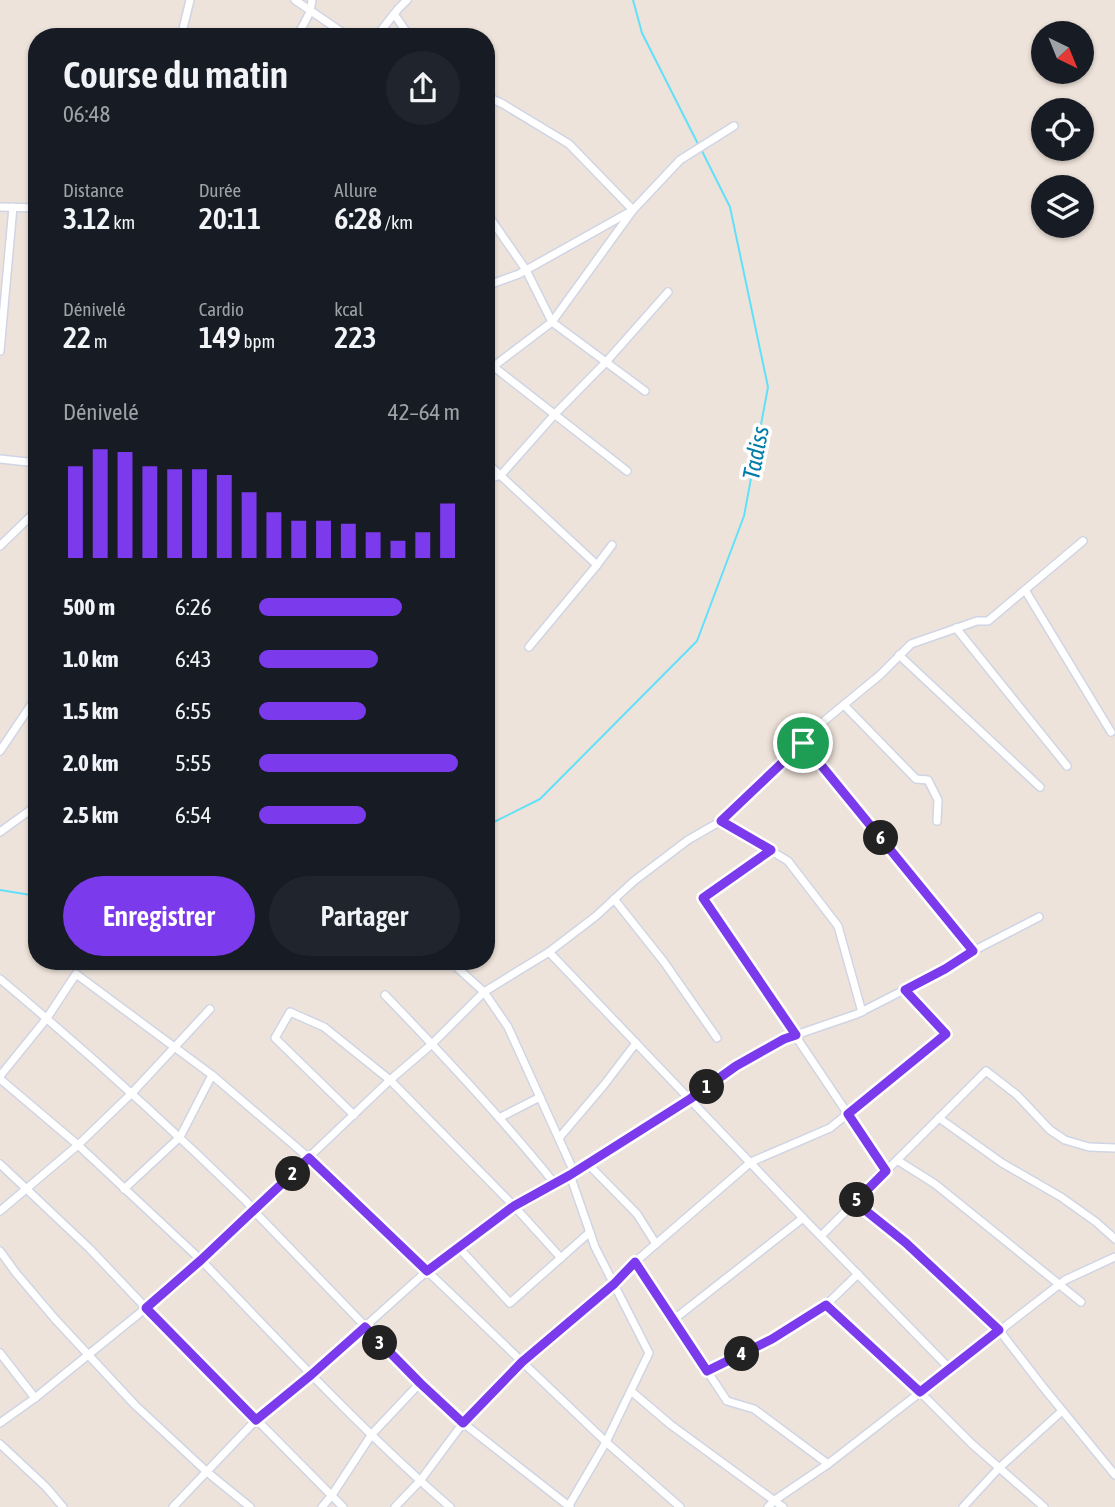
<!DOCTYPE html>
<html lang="fr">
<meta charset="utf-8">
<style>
:root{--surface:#171b24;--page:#20242c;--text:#f1f3f6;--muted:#9ea1a6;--accent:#7c3aed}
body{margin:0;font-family:"Asap Condensed",sans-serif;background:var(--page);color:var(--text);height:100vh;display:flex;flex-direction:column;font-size:26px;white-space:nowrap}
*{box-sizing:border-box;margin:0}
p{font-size:23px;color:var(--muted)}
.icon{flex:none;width:38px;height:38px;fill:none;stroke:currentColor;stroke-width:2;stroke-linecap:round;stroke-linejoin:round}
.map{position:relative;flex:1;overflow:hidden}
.panel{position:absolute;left:28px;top:28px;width:467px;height:942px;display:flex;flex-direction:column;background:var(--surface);border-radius:28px;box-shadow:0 2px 5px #0004}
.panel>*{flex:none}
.needle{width:46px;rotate:137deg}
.fabs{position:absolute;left:1031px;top:21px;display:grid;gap:14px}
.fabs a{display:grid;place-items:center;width:63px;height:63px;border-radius:50%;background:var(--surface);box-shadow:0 2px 5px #0004;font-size:35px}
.pin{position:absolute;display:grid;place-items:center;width:60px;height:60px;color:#fff;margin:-30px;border:4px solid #fff;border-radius:50%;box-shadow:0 2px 7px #0007}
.km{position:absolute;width:35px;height:35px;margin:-18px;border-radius:50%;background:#222;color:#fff;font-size:19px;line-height:35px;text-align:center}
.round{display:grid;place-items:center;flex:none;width:74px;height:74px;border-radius:37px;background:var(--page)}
.headline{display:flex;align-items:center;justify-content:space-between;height:119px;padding:0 35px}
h1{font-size:38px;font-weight:600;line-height:52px}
.metrics{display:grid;grid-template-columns:repeat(3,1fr);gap:10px;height:119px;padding:7px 35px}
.metrics div{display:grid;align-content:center}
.metrics b{font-size:30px;font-weight:600}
.metrics small{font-size:19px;font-weight:400}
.metrics p{font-size:19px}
.chart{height:196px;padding:14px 35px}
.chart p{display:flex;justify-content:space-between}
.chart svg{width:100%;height:126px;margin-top:7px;stroke:var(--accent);stroke-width:6}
.button{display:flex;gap:14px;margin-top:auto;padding:14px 35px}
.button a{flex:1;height:80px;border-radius:42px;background:var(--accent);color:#fff;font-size:28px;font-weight:600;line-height:80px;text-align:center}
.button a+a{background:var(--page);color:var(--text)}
ul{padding:0 35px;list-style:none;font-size:23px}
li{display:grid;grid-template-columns:112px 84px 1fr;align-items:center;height:52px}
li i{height:18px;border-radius:9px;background:var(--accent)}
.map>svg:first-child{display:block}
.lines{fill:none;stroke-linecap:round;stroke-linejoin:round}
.stream{stroke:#61e0fb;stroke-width:2}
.minor-casing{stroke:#cfd5e4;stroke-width:10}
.minor{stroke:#fff;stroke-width:7}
.route-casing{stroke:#fff;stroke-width:14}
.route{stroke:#7c3aed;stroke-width:9}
.labels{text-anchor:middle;stroke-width:7;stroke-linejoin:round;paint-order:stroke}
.water-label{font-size:24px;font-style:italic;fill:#007da7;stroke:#fff}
</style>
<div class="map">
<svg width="1115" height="1507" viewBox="0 0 1115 1507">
<rect width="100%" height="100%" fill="#eee3da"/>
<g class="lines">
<!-- stream -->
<g class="stream">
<polyline points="633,0 642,33 698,144"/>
<polyline points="486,826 540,799 697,641 744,516 768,387 730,207 701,149"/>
<polyline points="0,890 37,896"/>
</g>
<!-- minor casing -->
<g class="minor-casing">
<g id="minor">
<polyline points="295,0 349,37"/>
<polyline points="394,14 410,37"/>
<polyline points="181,37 190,0"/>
<polyline points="297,37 310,12 312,0"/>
<polyline points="376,37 398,9 407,0"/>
<polyline points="486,96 503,104 569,144 633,210 519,274 486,286"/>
<polyline points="0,207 37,208"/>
<polyline points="486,212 526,270 552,322 645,391"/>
<polyline points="0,351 13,207"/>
<polyline points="486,355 494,367 627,471"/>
<polyline points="486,372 552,322 633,210 680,160 734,126"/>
<polyline points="0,459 37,463"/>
<polyline points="486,462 597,565"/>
<polyline points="486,480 501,475 555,414 606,362 668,292"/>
<polyline points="0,546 37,510"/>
<polyline points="1025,590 1111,732"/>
<polyline points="956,628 1067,766"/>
<polyline points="529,647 597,565 612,545"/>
<polyline points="899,655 1040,787"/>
<polyline points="844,705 916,779 928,780 938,800 937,821"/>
<polyline points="803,743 973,951"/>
<polyline points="0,751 37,696"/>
<polyline points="721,821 788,861 838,926 862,1012"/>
<polyline points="0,832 29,811 37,803"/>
<polyline points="770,850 703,898 886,1171"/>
<polyline points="614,899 664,962 717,1038"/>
<polyline points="549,952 803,1218 950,1369"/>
<polyline points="450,961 484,992 508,1027 574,1172"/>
<path d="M 0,979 C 85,1050 167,1124 246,1201 L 254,1211 L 420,1383 L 463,1423 L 570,1507"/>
<path d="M 385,995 C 444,1056 502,1118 555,1184"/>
<polyline points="0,1076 47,1018 76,974 212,1075 309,1158 606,1442 680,1507"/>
<polyline points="0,1079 78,1145 201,1260 390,1080 432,1044 484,992 549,952 596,916 634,881 688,840 721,821 776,770 824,721 880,675 911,644 977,621 988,621 1083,541"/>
<polyline points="354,1115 275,1038 290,1012 324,1027 390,1080 514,1206 561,1258"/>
<polyline points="499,1118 540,1097"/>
<polyline points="939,1118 1002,1163 1061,1197 1096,1222 1115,1239"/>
<polyline points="559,1138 604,1085 636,1043"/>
<polyline points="897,1160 935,1184 1081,1302"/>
<polyline points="587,1163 637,1214 656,1244"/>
<polyline points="0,1164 90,1249 146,1308 35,1398 0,1423"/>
<polyline points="124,1189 180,1137 212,1075"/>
<polyline points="855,1202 906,1243 999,1330 1043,1387 1115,1475"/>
<polyline points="0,1211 78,1145 132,1093 210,1009"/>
<polyline points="821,1236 986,1071 1017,1095 1050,1130 1065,1140 1089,1147 1115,1148"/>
<polyline points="459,1248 510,1303 590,1232"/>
<polyline points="0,1251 16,1273 55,1319 135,1405 207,1472 250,1507"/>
<polyline points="635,1262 727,1401 754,1409 828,1464"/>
<polyline points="826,1305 920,1392 972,1444 1044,1507"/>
<polyline points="673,1320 803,1218"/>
<polyline points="0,1353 35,1398"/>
<polyline points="707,1371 772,1339 826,1305 858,1274"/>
<polyline points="631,1391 671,1425 783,1507"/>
<polyline points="0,1444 46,1487 63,1507"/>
<polyline points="173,1507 256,1420 311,1375 427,1271 514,1206 570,1175 690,1099 735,1066 784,1039 857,1014 945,969 973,951 1039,917"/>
<polyline points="322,1507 332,1495 372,1434 420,1383"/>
<path d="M 343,1507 L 146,1308 L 201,1260 C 282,1344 362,1431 450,1507"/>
<polyline points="395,1507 420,1481 463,1423 521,1362 614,1284 635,1262 751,1162 830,1128 946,1034 905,990"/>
<polyline points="568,1507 606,1442 649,1353 595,1247 570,1175"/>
<polyline points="768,1507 775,1500 828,1464 1065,1280 1115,1257"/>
<polyline points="963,1507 999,1468 1062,1411"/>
</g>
</g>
<!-- minor -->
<use href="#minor" class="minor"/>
</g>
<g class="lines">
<!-- route casing -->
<g class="route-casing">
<polygon id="route" points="803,743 973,951 945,969 905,990 946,1034 848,1114 886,1171 855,1202 906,1243 999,1330 920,1392 826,1305 772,1339 707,1371 635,1262 614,1284 522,1362 463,1423 420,1383 365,1327 311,1375 256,1420 146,1308 201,1260 309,1158 427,1271 514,1206 570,1175 690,1099 736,1066 784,1039 796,1035 703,898 771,850 721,821"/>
</g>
<!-- route -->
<use href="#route" class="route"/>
</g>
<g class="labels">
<!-- water labels -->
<g class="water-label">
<text transform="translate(756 453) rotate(-79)" y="8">Tadiss</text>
</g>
</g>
</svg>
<div class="fabs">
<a><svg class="needle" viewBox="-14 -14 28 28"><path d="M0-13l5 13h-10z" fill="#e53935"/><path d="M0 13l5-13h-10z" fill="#9ea1a6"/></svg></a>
<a><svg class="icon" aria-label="locate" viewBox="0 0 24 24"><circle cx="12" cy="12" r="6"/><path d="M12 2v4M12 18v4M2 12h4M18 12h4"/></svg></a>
<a><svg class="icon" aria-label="layers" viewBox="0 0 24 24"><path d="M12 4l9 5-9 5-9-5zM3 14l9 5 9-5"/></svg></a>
</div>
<div class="pin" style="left:803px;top:743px;background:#1e9e55"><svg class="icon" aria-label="arrive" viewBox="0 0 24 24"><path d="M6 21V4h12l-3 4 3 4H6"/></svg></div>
<b class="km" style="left:707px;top:1087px">1</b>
<b class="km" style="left:293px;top:1174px">2</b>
<b class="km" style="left:380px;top:1343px">3</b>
<b class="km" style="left:742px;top:1354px">4</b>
<b class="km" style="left:857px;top:1200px">5</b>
<b class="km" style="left:881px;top:838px">6</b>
<section class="panel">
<div class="headline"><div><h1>Course du matin</h1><p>06:48</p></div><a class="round"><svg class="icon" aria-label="share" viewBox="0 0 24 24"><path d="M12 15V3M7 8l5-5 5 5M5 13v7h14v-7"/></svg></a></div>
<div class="metrics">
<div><p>Distance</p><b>3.12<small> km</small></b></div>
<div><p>Durée</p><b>20:11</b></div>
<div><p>Allure</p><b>6:28<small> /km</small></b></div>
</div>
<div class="metrics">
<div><p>Dénivelé</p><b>22<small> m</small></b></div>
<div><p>Cardio</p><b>149<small> bpm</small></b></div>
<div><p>kcal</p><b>223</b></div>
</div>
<div class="chart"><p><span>Dénivelé</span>42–64 m</p>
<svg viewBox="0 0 160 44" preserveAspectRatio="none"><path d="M5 44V12M15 44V6M25 44V7M35 44V12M45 44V13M55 44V13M65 44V15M75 44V21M85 44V28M95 44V31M105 44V31M115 44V32M125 44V35M135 44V38M145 44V35M155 44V25"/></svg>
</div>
<ul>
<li><b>500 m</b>6:26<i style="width:71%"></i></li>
<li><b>1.0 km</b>6:43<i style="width:59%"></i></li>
<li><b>1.5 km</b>6:55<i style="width:53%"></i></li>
<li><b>2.0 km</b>5:55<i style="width:99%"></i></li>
<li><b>2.5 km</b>6:54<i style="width:53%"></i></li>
</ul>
<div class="button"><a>Enregistrer</a><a>Partager</a></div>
</section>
</div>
